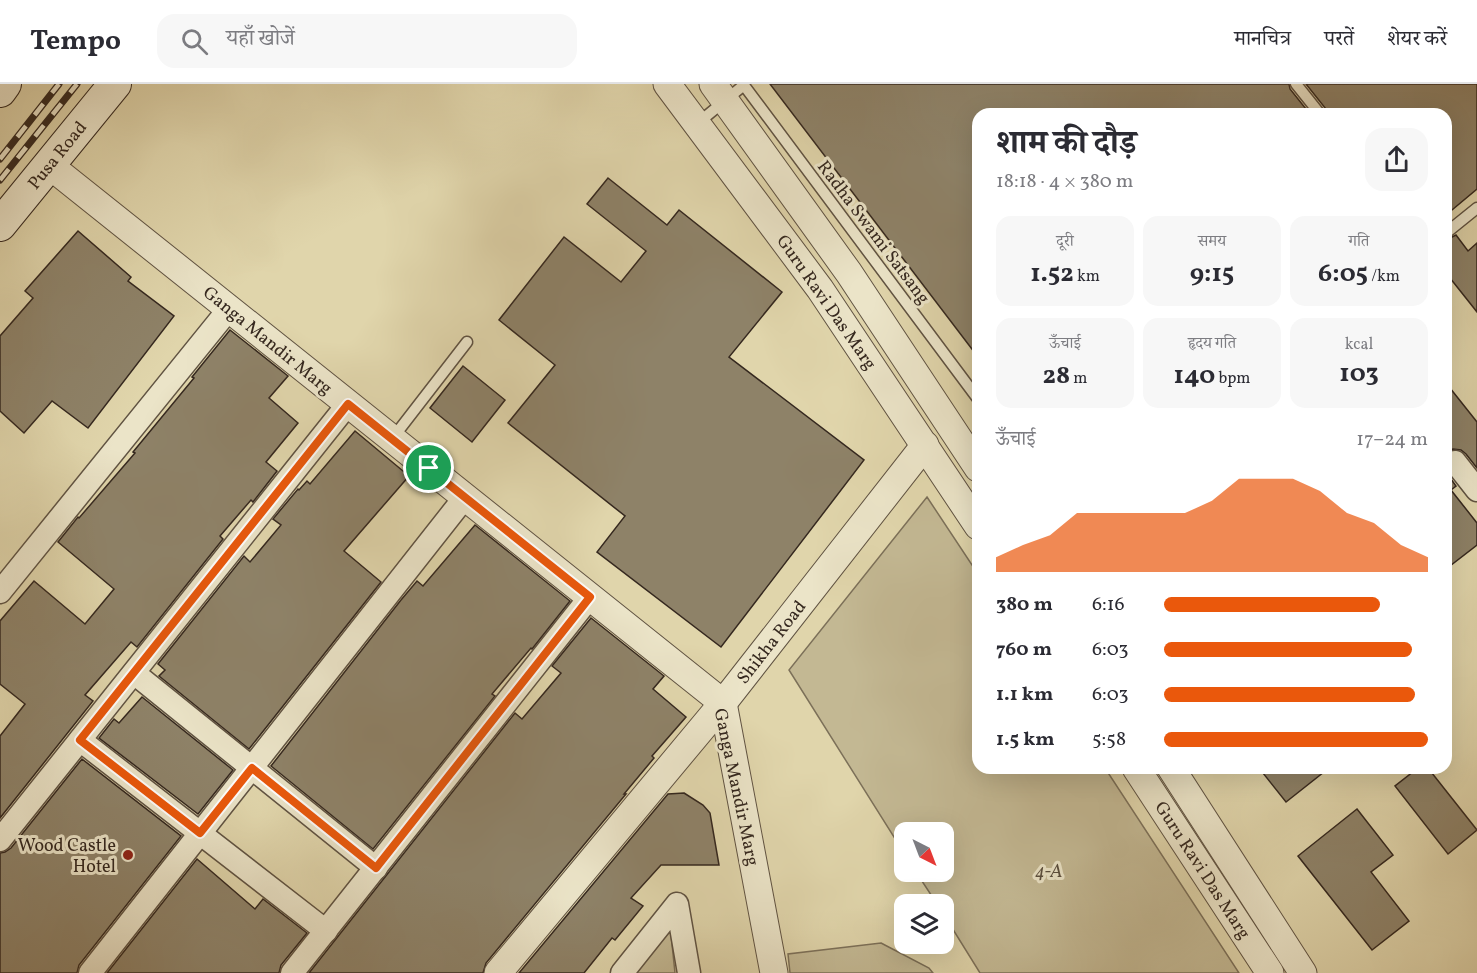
<!DOCTYPE html>
<html lang="hi">
<meta charset="utf-8">
<style>
:root{--surface:#fff;--page:#f7f7f7;--text:#2b2b33;--muted:#7c7c81;--line:#e1e1e2;--accent:#ea580c}
body{margin:0;font-family:Vollkorn,"Noto Serif Devanagari",serif;background:var(--page);color:var(--text);height:100vh;display:flex;flex-direction:column;font-size:22px;white-space:nowrap}
*{box-sizing:border-box;margin:0}
p{font-size:20px;color:var(--muted)}
.icon{flex:none;width:33px;height:33px;fill:none;stroke:currentColor;stroke-width:2;stroke-linecap:round;stroke-linejoin:round}
.map{position:relative;flex:1;overflow:hidden}
.details{position:absolute;left:972px;top:24px;width:480px;height:666px;display:flex;flex-direction:column;background:var(--surface);border-radius:18px;box-shadow:0 6px 24px #0002}
.details>*{flex:none}
.needle{width:39px;rotate:138deg}
.buttons{position:absolute;left:894px;top:738px;display:grid;gap:12px}
.buttons a{display:grid;place-items:center;width:60px;height:60px;border-radius:12px;background:var(--surface);box-shadow:0 6px 24px #0002;font-size:30px}
.pin{position:absolute;display:grid;place-items:center;width:51px;height:51px;color:#fff;margin:-26px;border:3px solid #fff;border-radius:50%;box-shadow:0 2px 6px #0007}
.round{display:grid;place-items:center;flex:none;width:63px;height:63px;border-radius:18px;background:var(--page)}
.overview{display:flex;align-items:center;justify-content:space-between;height:102px;padding:0 24px}
h1{font-size:33px;font-weight:700;line-height:45px}
.metrics{display:grid;grid-template-columns:repeat(3,1fr);gap:9px;height:102px;padding:6px 24px}
.metrics div{display:grid;align-content:center;border-radius:15px;background:var(--page);text-align:center}
.metrics b{font-size:26px;font-weight:700}
.metrics small{font-size:16px;font-weight:400}
.metrics p{font-size:16px}
.chart{height:168px;padding:12px 24px}
.chart p{display:flex;justify-content:space-between}
.chart svg{width:100%;height:108px;margin-top:6px;fill:var(--accent);opacity:.7}
ul{padding:0 24px;list-style:none;font-size:20px}
li{display:grid;grid-template-columns:96px 72px 1fr;align-items:center;height:45px}
li i{height:15px;border-radius:8px;background:var(--accent)}
header{display:flex;align-items:center;gap:36px;box-sizing:border-box;height:84px;padding:0 30px;background:var(--surface);border-bottom:2px solid var(--line)}
header strong{font-size:28px}
nav{display:flex;gap:33px;margin-inline-start:auto;font-size:21px}
.search{width:420px;height:54px;background:var(--page);display:flex;align-items:center;gap:15px;box-sizing:border-box;padding:0 21px;border-radius:18px;color:var(--muted);font-size:22px}
.map>svg:first-child{display:block}
.green{fill:#c3b893;stroke:#7c7059;stroke-width:1.5}
.building{fill:#8e8268;stroke:#35281f;stroke-width:1.5}
.lines{fill:none;stroke-linecap:round;stroke-linejoin:round}
.service-casing{stroke:#605342;stroke-width:13}
.minor-casing{stroke:#605342;stroke-width:25}
.tertiary-casing{stroke:#605342;stroke-width:29}
.secondary-casing{stroke:#35281f;stroke-width:34}
.service{stroke:#ebe4c8;stroke-width:10}
.minor{stroke:#ebe4c8;stroke-width:22}
.tertiary{stroke:#ebe4c8;stroke-width:27}
.secondary{stroke:#ebe4c8;stroke-width:32}
.rail-casing{stroke:#35281f;stroke-width:7}
.rail{stroke:#ebe4c8;stroke-width:4.5;stroke-dasharray:14;stroke-linecap:butt}
.route-casing{stroke:#fff;stroke-width:12}
.route{stroke:#ea580c;stroke-width:8}
.poi-dot{fill:#8f2418;stroke:#ebe4c8;stroke-width:2}
.labels{text-anchor:middle;stroke-width:6;stroke-linejoin:round;paint-order:stroke}
.street-label{font-size:18px;fill:#35281f;stroke:#ebe4c8}
.poi-label{font-size:18px;fill:#35281f;stroke:#ebe4c8;text-anchor:end}
.park-label{font-size:18px;font-style:italic;fill:#584c3c;stroke:#ebe4c8}
</style>
<header>
<strong>Tempo</strong>
<div class="search"><svg class="icon" aria-label="search" viewBox="0 0 24 24"><circle cx="10" cy="10" r="6"/><path d="M15 15l6 6"/></svg>यहाँ खोजें</div>
<nav><a>मानचित्र</a><a>परतें</a><a>शेयर करें</a></nav>
</header>
<div class="map">
<svg width="1477" height="889" viewBox="0 0 1477 889">
<rect width="100%" height="100%" fill="#e0d5ab"/>
<filter id="stains"><feTurbulence type="fractalNoise" baseFrequency=".00333" numOctaves="4"/><feColorMatrix values="0 0 0 0 .2 0 0 0 0 .09 0 0 0 0 .02 0 0 0 .5 -.17"/></filter>
<radialGradient id="worn" r=".72"><stop offset=".6" stop-color="#630" stop-opacity="0"/><stop offset="1" stop-color="#630" stop-opacity=".3"/></radialGradient>
<!-- green -->
<g class="green">
<polygon points="927,413 978,490 978,684 1105,684 1239,889 980,889 944,831 944,820 937,820 916,788 944,788 944,748 904,748 904,769 789,586"/>
<polygon points="670,841 675,889 632,889"/>
<polygon points="881,859 929,884 933,889 790,889 788,870"/>
</g>
<!-- building -->
<g class="building">
<polygon points="770,0 1289,0 1290,5 1310,30 978,30 978,273"/>
<polygon points="1306,0 1477,0 1477,105 1446,131 1446,30 1327,30 1326,25"/>
<polygon points="608,94 667,141 679,126 782,208 729,273 864,376 721,563 597,468 625,432 508,339 555,281 499,236 564,153 621,198 646,167 587,120"/>
<polygon points="78,147 131,193 128,197 174,232 88,344 52,317 24,349 0,327 0,252 33,214 25,207"/>
<polygon points="1456,151 1468,167 1477,159 1477,228 1446,189 1446,156"/>
<polygon points="230,246 288,292 269,314 298,339 266,378 277,387 253,418 251,416 220,452 223,455 137,563 131,558 85,611 93,617 0,734 0,652 25,620 0,600 0,537 34,497 85,540 114,505 58,458 78,433 79,434 135,369 133,368 194,294 192,293"/>
<polygon points="463,282 505,316 472,358 430,324"/>
<polygon points="1446,299 1477,338 1477,384 1466,370 1461,366 1453,365 1446,368"/>
<polygon points="355,347 409,392 344,467 381,498 249,665 159,592 165,586 158,580 244,472 250,478 281,441 273,435 298,405 299,406 307,397 310,400"/>
<polygon points="1446,388 1456,402 1451,406 1477,439 1477,461 1446,485"/>
<polygon points="475,441 570,517 532,565 531,564 492,610 495,612 373,765 271,682 401,516 417,497 423,502"/>
<polygon points="591,534 664,592 653,605 686,633 652,672 654,674 624,710 626,710 486,879 483,889 309,889 515,629 522,635 561,589 552,582"/>
<polygon points="142,613 233,686 198,730 99,654 114,635 119,639"/>
<polygon points="82,675 181,752 79,881 77,889 0,889 0,769 5,768 11,764"/>
<polygon points="1259,684 1329,684 1286,718"/>
<polygon points="1418,684 1428,684 1477,746 1448,770 1395,702"/>
<polygon points="684,709 703,721 710,729 719,781 661,781 631,814 643,822 615,856 612,854 584,889 519,889 668,710"/>
<polygon points="1357,725 1393,771 1371,788 1409,837 1372,866 1298,772"/>
<polygon points="197,775 255,825 263,815 307,849 281,881 279,889 107,889"/>
</g>
<g class="lines">
<!-- service casing -->
<g class="service-casing">
<g id="service">
<polyline points="743,0 978,315"/>
<polyline points="1296,0 1320,30"/>
<polyline points="698,39 744,1"/>
<polyline points="1446,149 1477,124"/>
<polyline points="392,355 467,258"/>
</g>
</g>
<!-- minor casing -->
<g class="minor-casing">
<g id="minor">
<polyline points="1455,378 1477,406"/>
<polyline points="0,508 229,225"/>
<polyline points="134,589 376,784"/>
<polyline points="80,656 326,847"/>
<polyline points="0,756 348,320"/>
<polyline points="90,889 465,413"/>
<polyline points="292,889 590,513"/>
<polyline points="622,889 677,820 689,889"/>
</g>
</g>
<!-- tertiary casing -->
<g class="tertiary-casing">
<g id="tertiary">
<polyline points="667,0 820,205 978,442"/>
<polyline points="713,0 849,189 978,384"/>
<polyline points="49,81 723,619 774,889"/>
<polyline points="1136,684 1270,889"/>
<polyline points="1171,684 1303,889"/>
<polyline points="498,889 723,619 925,361"/>
</g>
</g>
<!-- secondary casing -->
<g class="secondary-casing">
<g id="secondary">
<polyline points="0,7 5,0"/>
<polyline points="0,141 115,0"/>
</g>
</g>
<!-- service -->
<use href="#service" class="service"/>
<!-- minor -->
<use href="#minor" class="minor"/>
<!-- tertiary -->
<use href="#tertiary" class="tertiary"/>
<!-- secondary -->
<use href="#secondary" class="secondary"/>
<!-- rail casing -->
<g class="rail-casing">
<g id="rail">
<polyline points="0,75 59,0"/>
<polyline points="0,96 77,0"/>
</g>
</g>
<!-- rail -->
<use href="#rail" class="rail"/>
</g>
<g class="lines">
<!-- route casing -->
<g class="route-casing">
<polygon id="route" points="348,320 590,513 376,784 252,684 200,749 80,656"/>
</g>
<!-- route -->
<use href="#route" class="route"/>
</g>
<!-- markers -->
<circle class="poi-dot" cx="128" cy="771" r="6"/>
<g class="labels">
<!-- street labels -->
<g class="street-label">
<text transform="translate(57 71) rotate(-51)" y="6">Pusa Road</text>
<text transform="translate(874 148) rotate(53)" y="6">Radha Swami Satsang</text>
<text transform="translate(827 218) rotate(55)" y="6">Guru Ravi Das Marg</text>
<text transform="translate(268 256) rotate(39)" y="6">Ganga Mandir Marg</text>
<text transform="translate(771 558) rotate(-52)" y="6">Shikha Road</text>
<text transform="translate(737 703) rotate(78)" y="6">Ganga Mandir Marg</text>
<text transform="translate(1203 786) rotate(57)" y="6">Guru Ravi Das Marg</text>
</g>
<!-- poi labels -->
<g class="poi-label">
<text x="116" y="767">Wood Castle<tspan x="116" dy="21">Hotel</tspan></text>
</g>
<!-- park labels -->
<g class="park-label">
<text x="1049" y="793">4-A</text>
</g>
</g>
<rect width="100%" height="100%" filter="url(#stains)"/>
<rect width="100%" height="100%" fill="url(#worn)"/>
</svg>
<div class="buttons">
<a><svg class="needle" viewBox="-14 -14 28 28"><path d="M0-13l5 13h-10z" fill="#e53935"/><path d="M0 13l5-13h-10z" fill="#7c7c81"/></svg></a>
<a><svg class="icon" aria-label="layers" viewBox="0 0 24 24"><path d="M12 4l9 5-9 5-9-5zM3 14l9 5 9-5"/></svg></a>
</div>
<div class="pin" style="left:429px;top:384px;background:#1e9e55"><svg class="icon" aria-label="arrive" viewBox="0 0 24 24"><path d="M6 21V4h12l-3 4 3 4H6"/></svg></div>
<section class="details">
<div class="overview"><div><h1>शाम की दौड़</h1><p>18:18 · 4 × 380 m</p></div><a class="round"><svg class="icon" aria-label="share" viewBox="0 0 24 24"><path d="M12 15V3M7 8l5-5 5 5M5 13v7h14v-7"/></svg></a></div>
<div class="metrics">
<div><p>दूरी</p><b>1.52<small> km</small></b></div>
<div><p>समय</p><b>9:15</b></div>
<div><p>गति</p><b>6:05<small> /km</small></b></div>
</div>
<div class="metrics">
<div><p>ऊँचाई</p><b>28<small> m</small></b></div>
<div><p>हृदय गति</p><b>140<small> bpm</small></b></div>
<div><p>kcal</p><b>103</b></div>
</div>
<div class="chart"><p><span>ऊँचाई</span>17–24 m</p>
<svg viewBox="0 0 160 44" preserveAspectRatio="none"><path d="M0 44V38L10 33L20 29L30 20L40 20L50 20L60 20L70 20L80 15L90 6L100 6L110 6L120 11L130 20L140 24L150 33L160 38V44z"/></svg>
</div>
<ul>
<li><b>380 m</b>6:16<i style="width:82%"></i></li>
<li><b>760 m</b>6:03<i style="width:94%"></i></li>
<li><b>1.1 km</b>6:03<i style="width:95%"></i></li>
<li><b>1.5 km</b>5:58<i style="width:100%"></i></li>
</ul>
</section>
</div>
